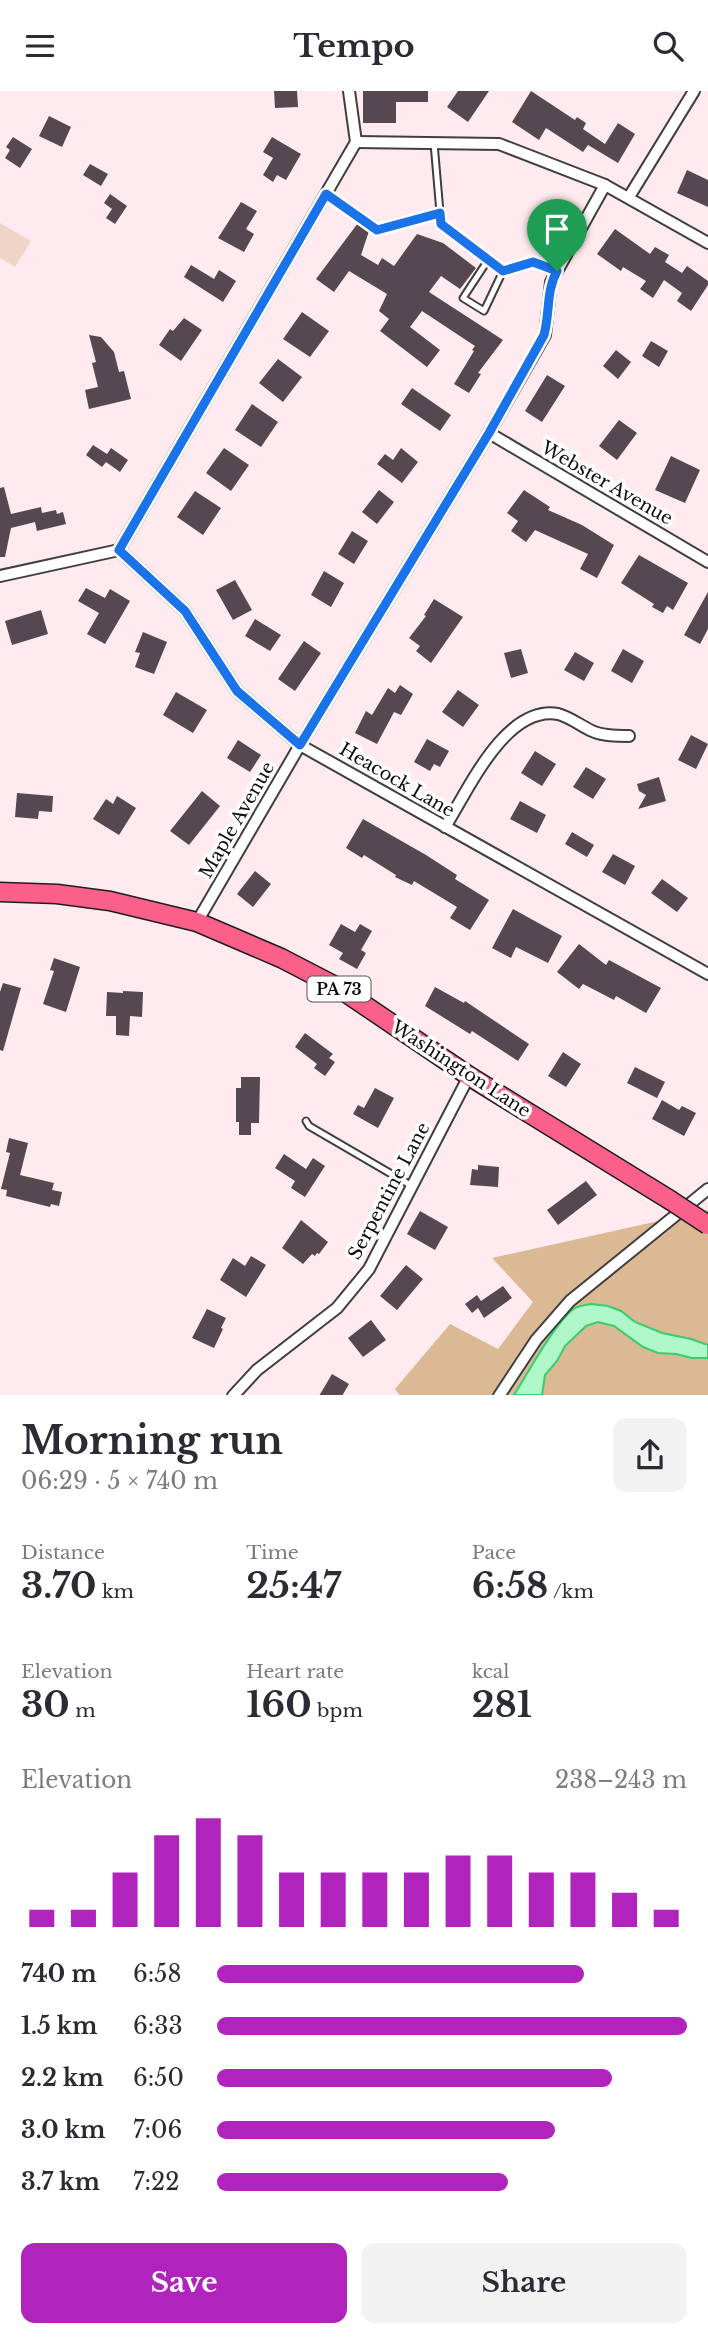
<!DOCTYPE html>
<meta charset="utf-8">
<style>
:root{--surface:#fff;--page:#f2f2f3;--text:#2b2b33;--muted:#7c7c81;--accent:#b123bd}
body{margin:0;font-family:"Libre Baskerville",serif;background:var(--page);color:var(--text);height:100vh;display:flex;flex-direction:column;font-size:26px;white-space:nowrap}
*{box-sizing:border-box;margin:0}
p{font-size:23px;color:var(--muted)}
.icon{flex:none;width:38px;height:38px;fill:none;stroke:currentColor;stroke-width:2;stroke-linecap:round;stroke-linejoin:round}
.map{position:relative;height:1304px;overflow:hidden}
.panel{display:flex;flex-direction:column;background:var(--surface);flex:1}
.panel>*{flex:none}
.pin{position:absolute;display:grid;place-items:center;width:60px;height:60px;color:#fff;margin:-72px -30px;border-radius:50% 50% 50% 0;rotate:-45deg;box-shadow:0 0 7px #0007}
.pin .icon{rotate:45deg}
.round{display:grid;place-items:center;flex:none;width:74px;height:74px;border-radius:14px;background:var(--page)}
.summary{display:flex;align-items:center;justify-content:space-between;height:119px;padding:0 21px}
h1{font-size:38px;font-weight:700;line-height:52px}
.stats{display:grid;grid-template-columns:repeat(3,1fr);gap:10px;height:119px;padding:7px 21px}
.stats div{display:grid;align-content:center}
.stats b{font-size:35px;font-weight:700}
.stats small{font-size:19px;font-weight:400}
.stats p{font-size:19px}
.chart{height:196px;padding:14px 21px}
.chart p{display:flex;justify-content:space-between}
.chart svg{width:100%;height:126px;margin-top:7px;stroke:var(--accent);stroke-width:6}
.button{display:flex;gap:14px;margin-top:auto;padding:14px 21px}
.button a{flex:1;height:80px;border-radius:14px;background:var(--accent);color:#fff;font-size:28px;font-weight:700;line-height:80px;text-align:center}
.button a+a{background:var(--page);color:var(--text)}
ul{padding:0 21px;list-style:none;font-size:23px}
li{display:grid;grid-template-columns:112px 84px 1fr;align-items:center;height:52px}
li i{height:18px;border-radius:9px;background:var(--accent)}
header{display:flex;justify-content:space-between;align-items:center;height:91px;padding:0 21px;background:var(--surface);font-size:32px;font-weight:700}
.map>svg:first-child{display:block}
.forest{fill:#dab994}
.pitch{fill:#f0d4c7}
.water{fill:#aff6c8;stroke:#36ce6e;stroke-width:2}
.building{fill:#554850}
.lines{fill:none;stroke-linecap:round;stroke-linejoin:round}
.lane-casing{stroke:#3f3f3f;stroke-width:9}
.street-casing{stroke:#3f3f3f;stroke-width:14}
.primary-casing{stroke:#1d1d1d;stroke-width:21}
.lane{stroke:#fff;stroke-width:5}
.street{stroke:#fff;stroke-width:10}
.primary{stroke:#fa6089;stroke-width:18}
.primary-bridge-casing{stroke:#1d1d1d;stroke-width:21;stroke-linecap:butt}
.primary-bridge{stroke:#fa6089;stroke-width:18}
.route-casing{stroke:#fff;stroke-width:14}
.route{stroke:#1a73e8;stroke-width:9}
.labels{text-anchor:middle;stroke-width:7;stroke-linejoin:round;paint-order:stroke}
.shield{fill:#fff;stroke:#555;stroke-width:2}
.shield-label{font-size:16px;font-weight:bold;fill:#0c0c0c}
.street-label{font-size:18px;fill:#0c0c0c;stroke:#fff}
</style>
<header><svg class="icon" aria-label="menu" viewBox="0 0 24 24"><path d="M4 6h16M4 12h16M4 18h16"/></svg>Tempo<svg class="icon" aria-label="search" viewBox="0 0 24 24"><circle cx="10" cy="10" r="6"/><path d="M15 15l6 6"/></svg></header>
<div class="map">
<svg width="708" height="1305" viewBox="0 0 708 1305">
<rect width="100%" height="100%" fill="#ffebef"/>
<!-- forest -->
<polygon class="forest" points="708,1119 708,1304 400,1305 395,1298 450,1233 498,1258 533,1211 492,1167"/>
<!-- pitch -->
<polygon class="pitch" points="0,132 31,150 15,176 0,167"/>
<!-- water -->
<path class="water" d="M 591,1213 L 608,1215 L 621,1220 L 635,1231 L 662,1242 L 691,1248 L 708,1254 L 708,1267 L 692,1267 L 676,1263 L 658,1262 L 643,1256 L 614,1235 L 598,1231 L 586,1235 L 565,1255 L 557,1270 L 545,1284 L 542,1304 L 514,1304 C 528,1282 555,1231 575,1217 C 579,1215 586,1214 591,1213 Z"/>
<!-- building -->
<g class="building">
<polygon points="274,0 297,0 298,16 275,17"/>
<polygon points="363,0 428,0 428,11 396,11 396,32 363,32"/>
<polygon points="458,0 489,0 468,31 447,16"/>
<polygon points="531,0 575,29 577,26 586,32 583,38 605,53 618,32 635,43 618,72 588,54 583,61 546,37 539,49 512,31"/>
<polygon points="49,25 71,36 62,56 39,45"/>
<polygon points="13,46 32,58 20,77 5,67 10,59 6,56"/>
<polygon points="272,46 301,63 286,89 277,84 273,91 263,84 273,67 263,61"/>
<polygon points="90,73 108,83 101,95 83,84"/>
<polygon points="687,79 708,89 708,116 677,102"/>
<polygon points="110,103 127,115 115,133 106,127 112,118 104,112"/>
<polygon points="241,111 257,120 246,138 254,143 244,161 218,147"/>
<polygon points="358,132 369,140 361,164 378,174 382,167 394,175 417,143 443,152 476,177 460,198 441,185 429,201 503,249 478,282 481,283 469,302 454,293 474,260 472,259 475,255 422,220 410,236 440,259 427,276 380,240 389,228 379,220 387,203 349,180 334,201 316,188"/>
<polygon points="615,138 650,163 655,156 669,164 665,171 682,182 687,175 708,190 708,194 691,220 677,210 682,202 664,189 653,207 640,198 646,190 623,176 621,180 597,163"/>
<polygon points="191,174 214,188 219,179 236,190 223,211 184,186"/>
<polygon points="302,221 329,240 310,266 283,248"/>
<polygon points="184,227 202,239 181,270 159,254 170,238 173,240"/>
<polygon points="89,244 101,246 114,261 119,281 124,280 131,308 89,318 85,299 98,296 92,272 96,271"/>
<polygon points="651,250 668,260 659,276 642,265"/>
<polygon points="616,259 631,271 618,288 603,275"/>
<polygon points="278,268 302,286 283,311 259,292"/>
<polygon points="547,284 565,295 542,331 525,320"/>
<polygon points="412,297 451,324 440,340 401,313"/>
<polygon points="252,313 278,331 261,356 235,339"/>
<polygon points="619,329 637,342 617,369 599,355"/>
<polygon points="93,354 107,363 111,357 128,369 120,381 106,371 102,376 86,364"/>
<polygon points="224,357 249,374 231,400 206,382"/>
<polygon points="401,357 418,371 402,392 377,373 385,363 393,369"/>
<polygon points="671,365 700,379 685,412 655,399"/>
<polygon points="4,396 11,423 41,416 42,422 56,419 57,423 63,421 66,433 37,440 35,431 11,437 5,466 0,466 0,397"/>
<polygon points="379,399 394,411 377,433 362,421"/>
<polygon points="524,399 550,416 548,419 582,434 614,454 597,487 580,478 588,463 535,439 526,451 511,440 518,430 507,422"/>
<polygon points="195,400 221,417 203,444 177,426"/>
<polygon points="352,440 368,450 354,473 338,463"/>
<polygon points="639,464 688,492 673,519 667,515 663,522 652,516 654,513 621,492"/>
<polygon points="324,480 344,492 331,516 311,504"/>
<polygon points="235,489 252,519 233,529 216,499"/>
<polygon points="86,497 105,507 110,498 130,510 105,553 87,543 99,522 78,510"/>
<polygon points="708,501 708,538 700,553 684,544"/>
<polygon points="434,508 463,526 431,572 416,560 420,555 409,547 426,525 424,524"/>
<polygon points="41,519 48,543 12,554 5,530"/>
<polygon points="255,528 281,544 270,560 245,545"/>
<polygon points="143,541 167,551 154,583 135,576 140,562 135,561"/>
<polygon points="304,550 321,562 295,600 278,588"/>
<polygon points="521,558 528,582 511,587 504,562"/>
<polygon points="623,558 644,570 632,592 611,580"/>
<polygon points="575,561 594,572 584,590 564,579"/>
<polygon points="400,594 413,603 401,624 394,621 377,653 355,642 366,620 372,624 388,597 395,602"/>
<polygon points="458,599 479,614 463,636 442,621"/>
<polygon points="176,601 207,619 193,642 163,624"/>
<polygon points="691,644 708,653 696,678 678,669"/>
<polygon points="427,648 449,660 440,676 434,673 430,680 414,671"/>
<polygon points="238,649 261,664 250,681 227,667"/>
<polygon points="535,660 556,673 542,695 521,682"/>
<polygon points="586,676 606,688 593,708 573,696"/>
<polygon points="659,686 666,710 638,718 646,704 639,700 637,693"/>
<polygon points="202,700 220,715 189,754 170,740"/>
<polygon points="17,702 53,705 52,721 39,720 38,728 15,726"/>
<polygon points="117,705 136,717 119,744 93,728 106,708 113,713"/>
<polygon points="520,710 546,724 537,742 510,728"/>
<polygon points="363,728 426,764 457,784 455,788 489,809 470,839 450,827 457,816 414,790 412,794 395,786 396,784 364,764 362,767 346,757"/>
<polygon points="572,741 594,754 587,766 565,753"/>
<polygon points="613,763 635,775 625,794 602,781"/>
<polygon points="255,780 271,793 253,816 237,803"/>
<polygon points="662,788 688,807 677,821 651,802"/>
<polygon points="513,818 562,845 548,872 516,856 511,867 492,857"/>
<polygon points="341,833 355,841 360,833 372,840 361,859 366,862 357,878 339,868 343,862 329,854"/>
<polygon points="579,853 606,874 609,869 661,897 646,922 616,905 614,909 583,893 579,898 557,881"/>
<polygon points="54,867 80,876 66,921 43,913 54,880 50,879"/>
<polygon points="3,892 21,897 3,960 0,959 0,901"/>
<polygon points="435,896 464,912 465,910 529,953 518,970 472,940 470,943 425,915"/>
<polygon points="123,900 143,901 142,926 130,925 129,945 116,944 116,925 106,925 107,901 123,902"/>
<polygon points="305,942 333,963 329,967 335,971 325,985 314,977 317,973 295,956"/>
<polygon points="563,961 581,973 566,996 548,985"/>
<polygon points="635,976 665,991 657,1007 627,992"/>
<polygon points="241,986 260,986 259,1032 251,1032 251,1044 239,1044 239,1031 236,1031 236,997 241,997"/>
<polygon points="375,997 394,1007 378,1037 353,1023 358,1014 364,1017"/>
<polygon points="662,1009 679,1019 682,1015 696,1022 684,1045 652,1028"/>
<polygon points="9,1047 28,1052 20,1084 54,1092 52,1099 62,1101 59,1115 51,1113 50,1116 6,1105 7,1099 1,1098 10,1062 6,1061"/>
<polygon points="284,1063 306,1078 313,1067 325,1075 305,1106 291,1097 295,1090 275,1077"/>
<polygon points="478,1074 499,1076 498,1096 470,1094 472,1078 478,1079"/>
<polygon points="586,1090 597,1104 558,1134 547,1119"/>
<polygon points="420,1120 448,1136 435,1159 407,1143"/>
<polygon points="301,1129 328,1151 319,1163 317,1162 315,1165 312,1163 303,1173 282,1157"/>
<polygon points="251,1165 266,1174 246,1206 220,1189 233,1167 245,1175"/>
<polygon points="406,1174 423,1188 397,1219 380,1205"/>
<polygon points="503,1195 512,1207 484,1227 478,1217 472,1222 465,1213 477,1204 481,1210"/>
<polygon points="207,1218 226,1227 221,1237 223,1238 214,1257 192,1247"/>
<polygon points="371,1229 386,1249 363,1266 348,1247"/>
<polygon points="332,1283 349,1293 342,1305 319,1305"/>
</g>
<g class="lines">
<!-- lane casing -->
<g class="lane-casing">
<g id="lane">
<polyline points="434,52 441,133 503,180 533,171 557,180"/>
<polyline points="326,103 377,139 440,122"/>
<polyline points="488,169 463,207 484,220 503,180"/>
<polyline points="306,1030 309,1035 412,1095"/>
</g>
</g>
<!-- street casing -->
<g class="street-casing">
<g id="street">
<polyline points="356,51 499,53 605,94 708,152"/>
<polyline points="629,106 694,0"/>
<polyline points="489,342 708,471"/>
<polyline points="119,459 356,51 349,0"/>
<polyline points="0,485 119,459 185,520 237,600 300,654 708,883"/>
<path d="M 445,736 C 468,700 505,614 558,623 C 570,626 581,635 592,640 C 603,645 617,645 629,645"/>
<polyline points="197,831 300,654 489,342 545,244 551,191 605,94"/>
<polyline points="233,1305 257,1279 337,1217 369,1178 469,985"/>
<polyline points="499,1305 536,1249 570,1210 708,1098"/>
</g>
</g>
<!-- primary casing -->
<g class="primary-casing">
<polyline id="primary" points="0,801 57,803 110,810 197,831 281,867 339,897 469,985 670,1109"/>
</g>
<!-- lane -->
<use href="#lane" class="lane"/>
<!-- street -->
<use href="#street" class="street"/>
<!-- primary -->
<use href="#primary" class="primary"/>
<!-- primary-bridge casing -->
<g class="primary-bridge-casing">
<polyline id="primary-bridge" points="670,1109 708,1134"/>
</g>
<!-- primary-bridge -->
<use href="#primary-bridge" class="primary-bridge"/>
</g>
<g class="lines">
<!-- route casing -->
<g class="route-casing">
<path id="route" d="M 326,103 L 377,139 L 440,122 L 441,133 L 503,180 L 533,171 L 557,180 C 546,200 550,222 544,244 L 489,342 L 300,654 L 237,600 L 185,520 L 119,459 Z"/>
</g>
<!-- route -->
<use href="#route" class="route"/>
</g>
<g class="labels">
<!-- shield labels -->
<rect class="shield" x="307.5" y="885.5" width="63" height="25" rx="5"/>
<g class="shield-label">
<text x="339" y="904">PA 73</text>
</g>
<!-- street labels -->
<g class="street-label">
<text transform="translate(607 392) rotate(30)" y="6">Webster Avenue</text>
<text transform="translate(397 689) rotate(30)" y="6">Heacock Lane</text>
<text transform="translate(237 729) rotate(-60)" y="6">Maple Avenue</text>
<text transform="translate(461 978) rotate(33)" y="6">Washington Lane</text>
<text transform="translate(389 1100) rotate(-62)" y="6">Serpentine Lane</text>
</g>
</g>
</svg>
<div class="pin" style="left:557px;top:180px;background:#1e9e55"><svg class="icon" aria-label="arrive" viewBox="0 0 24 24"><path d="M6 21V4h12l-3 4 3 4H6"/></svg></div>
</div>
<section class="panel">
<div class="summary"><div><h1>Morning run</h1><p>06:29 · 5 × 740 m</p></div><a class="round"><svg class="icon" aria-label="share" viewBox="0 0 24 24"><path d="M12 15V3M7 8l5-5 5 5M5 13v7h14v-7"/></svg></a></div>
<div class="stats">
<div><p>Distance</p><b>3.70<small> km</small></b></div>
<div><p>Time</p><b>25:47</b></div>
<div><p>Pace</p><b>6:58<small> /km</small></b></div>
</div>
<div class="stats">
<div><p>Elevation</p><b>30<small> m</small></b></div>
<div><p>Heart rate</p><b>160<small> bpm</small></b></div>
<div><p>kcal</p><b>281</b></div>
</div>
<div class="chart"><p><span>Elevation</span>238–243 m</p>
<svg viewBox="0 0 160 44" preserveAspectRatio="none"><path d="M5 44V38M15 44V38M25 44V25M35 44V12M45 44V6M55 44V12M65 44V25M75 44V25M85 44V25M95 44V25M105 44V19M115 44V19M125 44V25M135 44V25M145 44V32M155 44V38"/></svg>
</div>
<ul>
<li><b>740 m</b>6:58<i style="width:78%"></i></li>
<li><b>1.5 km</b>6:33<i style="width:100%"></i></li>
<li><b>2.2 km</b>6:50<i style="width:84%"></i></li>
<li><b>3.0 km</b>7:06<i style="width:72%"></i></li>
<li><b>3.7 km</b>7:22<i style="width:62%"></i></li>
</ul>
<div class="button"><a>Save</a><a>Share</a></div>
</section>
